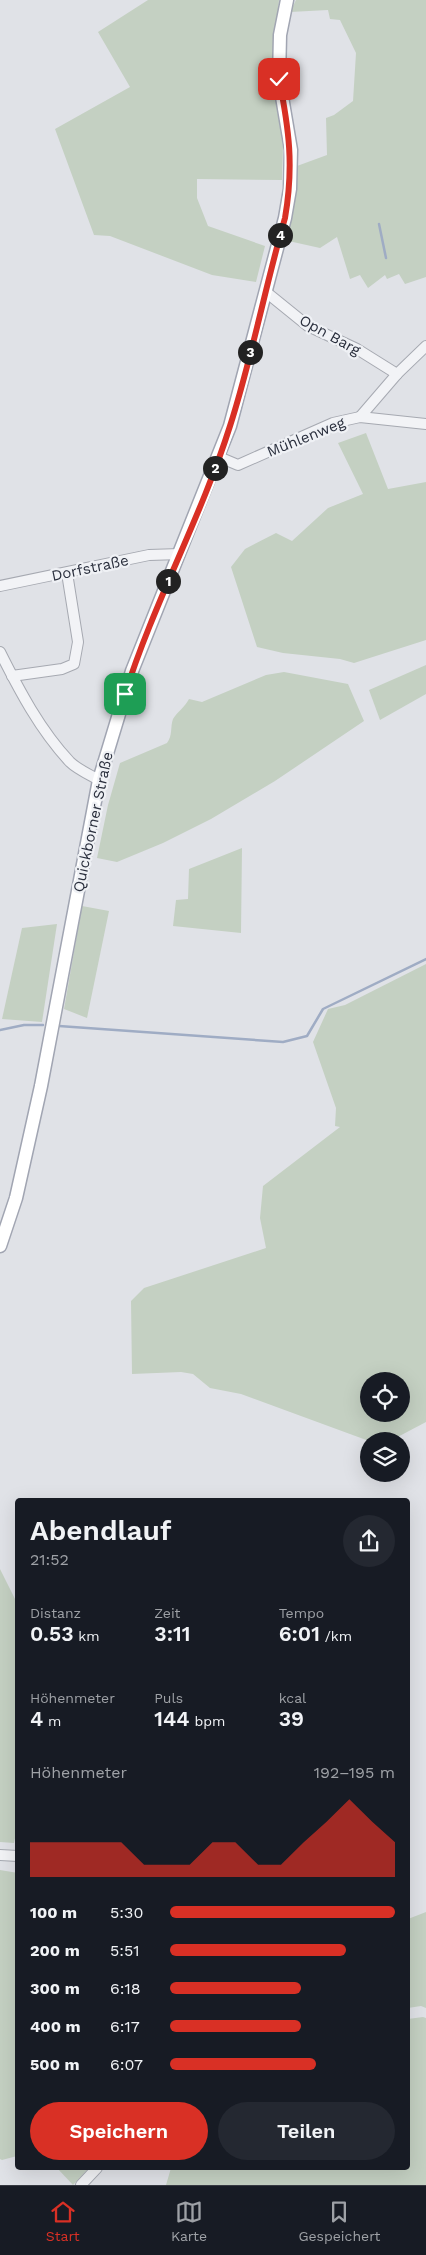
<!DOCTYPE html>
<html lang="de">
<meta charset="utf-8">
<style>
:root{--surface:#171b24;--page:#242831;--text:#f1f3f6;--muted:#9ea1a6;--line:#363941;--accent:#d93025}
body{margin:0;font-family:"Work Sans",sans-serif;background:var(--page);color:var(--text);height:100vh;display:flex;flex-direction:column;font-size:19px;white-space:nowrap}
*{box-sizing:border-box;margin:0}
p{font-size:16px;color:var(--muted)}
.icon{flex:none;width:28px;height:28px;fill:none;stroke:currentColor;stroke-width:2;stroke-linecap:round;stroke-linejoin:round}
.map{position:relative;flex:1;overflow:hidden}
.panel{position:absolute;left:15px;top:1498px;width:395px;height:672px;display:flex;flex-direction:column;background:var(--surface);border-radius:5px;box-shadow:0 5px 20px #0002}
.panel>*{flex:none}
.fabs{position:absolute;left:360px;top:1372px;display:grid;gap:10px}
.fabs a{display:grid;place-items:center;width:50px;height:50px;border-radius:50%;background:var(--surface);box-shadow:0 5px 20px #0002;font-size:25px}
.pin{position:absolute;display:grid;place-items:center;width:42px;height:42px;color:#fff;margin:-21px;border-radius:10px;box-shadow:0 2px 8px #0006}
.km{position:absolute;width:25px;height:25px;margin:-12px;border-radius:50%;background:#222;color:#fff;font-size:14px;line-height:25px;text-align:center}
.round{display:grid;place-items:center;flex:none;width:52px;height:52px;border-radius:26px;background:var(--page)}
.summary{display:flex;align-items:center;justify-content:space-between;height:85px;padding:0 15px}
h1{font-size:28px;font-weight:600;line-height:38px}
.stats{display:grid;grid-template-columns:repeat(3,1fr);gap:8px;height:85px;padding:5px 15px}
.stats div{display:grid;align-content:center}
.stats b{font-size:21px;font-weight:600}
.stats small{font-size:14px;font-weight:400}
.stats p{font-size:14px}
.chart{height:140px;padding:10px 15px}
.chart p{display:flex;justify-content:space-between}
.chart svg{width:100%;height:90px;margin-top:5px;fill:var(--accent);opacity:.7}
.cta{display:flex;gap:10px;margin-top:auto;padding:10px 15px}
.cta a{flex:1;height:58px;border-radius:30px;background:var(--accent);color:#fff;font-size:20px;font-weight:600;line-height:58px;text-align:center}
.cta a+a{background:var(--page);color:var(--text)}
ul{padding:0 15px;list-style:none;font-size:16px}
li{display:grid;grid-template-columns:80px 60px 1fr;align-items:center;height:38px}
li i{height:12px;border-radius:6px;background:var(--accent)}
.menu{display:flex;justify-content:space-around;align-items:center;height:70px;border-top:1px solid var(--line);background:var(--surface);font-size:14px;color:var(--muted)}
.menu a{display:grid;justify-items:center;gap:2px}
.menu .selected{color:var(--accent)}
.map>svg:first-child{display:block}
.green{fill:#c4d0c2;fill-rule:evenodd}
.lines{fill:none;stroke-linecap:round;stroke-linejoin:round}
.stream{stroke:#9facc4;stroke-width:2.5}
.minor-casing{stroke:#a6a9b1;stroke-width:12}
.major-casing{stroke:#a1a5b2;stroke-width:15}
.minor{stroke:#f2f3f6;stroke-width:10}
.major{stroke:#fff;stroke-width:12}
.route-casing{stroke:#fff;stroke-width:10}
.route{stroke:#d93025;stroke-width:6}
.labels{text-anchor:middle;stroke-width:4.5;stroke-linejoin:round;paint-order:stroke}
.street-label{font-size:15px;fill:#2a2f3d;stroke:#eff1f5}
</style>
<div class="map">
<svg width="426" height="2185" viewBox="0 0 426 2185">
<rect width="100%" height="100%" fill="#e0e2e7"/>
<!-- green -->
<g class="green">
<polygon points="148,0 279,0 272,76 283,147 282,180 197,179 197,198 208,226 265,246 256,282 212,275 110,236 94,235 55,129 130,87 98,32"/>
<polygon points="296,0 426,0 426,277 405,284 399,274 387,279 385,275 368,288 360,275 350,279 337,237 320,248 284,240 294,200 297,166 327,155 326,118 334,115 353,101 356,53 340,20 330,19 328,10 290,12"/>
<polygon points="366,433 388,489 426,482 426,640 354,663 340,659 283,653 257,647 231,567 245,549 276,533 292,541 328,508 363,494 338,443"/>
<polygon points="426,665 426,694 380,720 369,690"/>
<path d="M 284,672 L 348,684 L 364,721 L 275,781 L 211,819 L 163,843 L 117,862 L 97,858 L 108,805 L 120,763 L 167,743 C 173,735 170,727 173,719 C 177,712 185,707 189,699 L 202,702 L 266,675 Z"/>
<polygon points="242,848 241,933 173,926 176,900 188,899 189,869"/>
<polygon points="82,906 109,911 87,1018 64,1009"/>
<polygon points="57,924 42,1022 2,1019 22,928"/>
<path d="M 426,964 L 426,1422 L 390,1441 L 369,1441 L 241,1394 L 210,1388 L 193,1374 L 181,1372 L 132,1374 L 131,1301 L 144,1288 L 266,1248 L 260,1218 L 263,1186 L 340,1127 L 335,1126 L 336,1108 L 313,1042 L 328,1009 L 345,1005 ZM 369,1381 L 401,1381 L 401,1414 L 369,1414 Z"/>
<polygon points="0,1569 17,1603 18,1824 14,1843 0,1842"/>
<polygon points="0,1870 18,1873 17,2156 2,2160 0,2159"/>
<polygon points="426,1912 426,2008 421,2006 408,2008 408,1919"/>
<polygon points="423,2017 426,2018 426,2185 166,2185 171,2168 408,2168 408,2019"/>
<polygon points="57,2168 89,2168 73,2185"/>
</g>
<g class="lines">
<!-- stream -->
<g class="stream">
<polyline points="379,224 386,258"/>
<polyline points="59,1026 283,1042 307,1036 323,1009 426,959"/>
<polyline points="0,1030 24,1025 43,1025"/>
</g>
<!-- minor casing -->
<g class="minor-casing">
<g id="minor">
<polyline points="266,292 308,326 357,349 397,374"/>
<polyline points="360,417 397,374 426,346"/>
<polyline points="219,457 238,465 333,423 360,417 426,424"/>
<polyline points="0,586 149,555 180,554"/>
<path d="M 0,652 C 19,690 40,730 70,762 C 77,769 90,775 99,780"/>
<polyline points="12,676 62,669 74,664 78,642 67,573"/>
<polyline points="0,1855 18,1856"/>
<polyline points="81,2185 97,2168"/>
</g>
</g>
<!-- major casing -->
<g class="major-casing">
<polyline id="major" points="0,1246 16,1198 41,1086 99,780 132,671 230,426 285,218 290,189 291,150 279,79 280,35 287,0"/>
</g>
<!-- minor -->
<use href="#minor" class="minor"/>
<!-- major -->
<use href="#major" class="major"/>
</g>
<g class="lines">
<!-- route casing -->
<g class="route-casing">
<path id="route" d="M 125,694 C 154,602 201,518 230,426 C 252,358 265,287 285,218 C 294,166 289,129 279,79"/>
</g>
<!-- route -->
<use href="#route" class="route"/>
</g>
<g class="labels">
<!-- street labels -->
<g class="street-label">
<text transform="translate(330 335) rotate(29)" y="5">Opn Barg</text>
<text transform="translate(306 437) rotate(-22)" y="5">Mühlenweg</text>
<text transform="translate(90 568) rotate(-12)" y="5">Dorfstraße</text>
<text transform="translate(93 822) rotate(-78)" y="5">Quickborner Straße</text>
</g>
</g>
</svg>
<div class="fabs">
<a><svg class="icon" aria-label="locate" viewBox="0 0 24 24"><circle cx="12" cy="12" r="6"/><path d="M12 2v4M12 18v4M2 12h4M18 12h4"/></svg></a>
<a><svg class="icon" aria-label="layers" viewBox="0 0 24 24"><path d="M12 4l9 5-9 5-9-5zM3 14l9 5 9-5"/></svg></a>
</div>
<div class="pin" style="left:125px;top:694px;background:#1e9e55"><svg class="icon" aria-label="arrive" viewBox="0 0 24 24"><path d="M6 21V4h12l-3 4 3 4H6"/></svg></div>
<div class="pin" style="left:279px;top:79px;background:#d93025"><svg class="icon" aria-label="check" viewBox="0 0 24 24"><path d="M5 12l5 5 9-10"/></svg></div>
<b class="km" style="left:168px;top:581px">1</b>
<b class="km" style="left:215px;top:468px">2</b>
<b class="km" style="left:250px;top:352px">3</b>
<b class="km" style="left:280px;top:235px">4</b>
<section class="panel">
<div class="summary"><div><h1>Abendlauf</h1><p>21:52</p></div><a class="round"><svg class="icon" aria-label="share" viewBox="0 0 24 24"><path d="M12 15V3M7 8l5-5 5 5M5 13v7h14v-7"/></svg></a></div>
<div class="stats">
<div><p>Distanz</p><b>0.53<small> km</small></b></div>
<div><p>Zeit</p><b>3:11</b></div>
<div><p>Tempo</p><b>6:01<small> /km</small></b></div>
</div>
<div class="stats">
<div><p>Höhenmeter</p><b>4<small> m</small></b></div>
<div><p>Puls</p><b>144<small> bpm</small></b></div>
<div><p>kcal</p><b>39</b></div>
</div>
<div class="chart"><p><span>Höhenmeter</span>192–195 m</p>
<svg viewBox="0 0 160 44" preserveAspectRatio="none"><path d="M0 44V27L10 27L20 27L30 27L40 27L50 38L60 38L70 38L80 27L90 27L100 38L110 38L120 27L130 17L140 6L150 17L160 27V44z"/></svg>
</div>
<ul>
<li><b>100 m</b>5:30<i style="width:100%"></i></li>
<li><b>200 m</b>5:51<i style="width:78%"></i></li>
<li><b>300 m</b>6:18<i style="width:58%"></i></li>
<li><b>400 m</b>6:17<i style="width:58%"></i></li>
<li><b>500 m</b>6:07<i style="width:65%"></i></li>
</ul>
<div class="cta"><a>Speichern</a><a>Teilen</a></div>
</section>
</div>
<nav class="menu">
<a class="selected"><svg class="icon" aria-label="home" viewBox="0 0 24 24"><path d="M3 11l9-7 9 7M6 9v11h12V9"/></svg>Start</a>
<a><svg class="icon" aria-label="map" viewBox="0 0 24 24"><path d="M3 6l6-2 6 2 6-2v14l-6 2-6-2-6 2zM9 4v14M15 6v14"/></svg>Karte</a>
<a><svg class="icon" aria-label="saved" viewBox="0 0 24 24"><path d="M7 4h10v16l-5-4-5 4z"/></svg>Gespeichert</a>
</nav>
